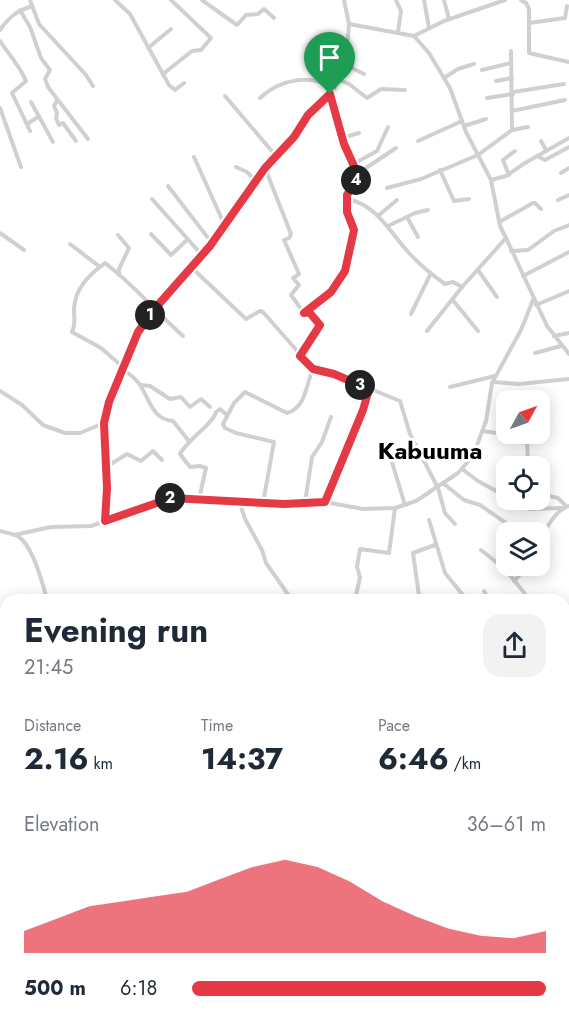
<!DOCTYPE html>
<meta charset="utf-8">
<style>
:root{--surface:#fff;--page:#f2f2f3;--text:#1f2937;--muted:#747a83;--accent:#e63946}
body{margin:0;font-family:Jost,sans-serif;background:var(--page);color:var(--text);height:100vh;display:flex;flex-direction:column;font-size:22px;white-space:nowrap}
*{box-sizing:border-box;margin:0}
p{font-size:20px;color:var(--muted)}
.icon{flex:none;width:33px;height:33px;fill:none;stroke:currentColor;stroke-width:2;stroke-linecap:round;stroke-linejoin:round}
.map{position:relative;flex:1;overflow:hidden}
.sheet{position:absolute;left:0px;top:594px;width:570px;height:430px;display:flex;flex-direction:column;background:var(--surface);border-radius:18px 18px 0 0;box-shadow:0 3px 15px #0003}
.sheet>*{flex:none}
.needle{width:39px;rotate:50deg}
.fabs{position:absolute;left:496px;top:390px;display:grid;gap:12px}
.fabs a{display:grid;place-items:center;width:54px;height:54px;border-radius:12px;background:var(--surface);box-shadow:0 3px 15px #0003;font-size:30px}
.pin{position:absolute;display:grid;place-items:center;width:51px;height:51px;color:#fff;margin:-62px -26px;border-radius:50% 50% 50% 0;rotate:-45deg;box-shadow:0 0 6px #0007}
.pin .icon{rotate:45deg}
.km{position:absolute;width:30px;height:30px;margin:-15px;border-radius:50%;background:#222;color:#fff;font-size:16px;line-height:30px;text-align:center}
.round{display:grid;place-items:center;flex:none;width:63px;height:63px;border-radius:18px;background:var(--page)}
.head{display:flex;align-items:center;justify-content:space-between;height:102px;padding:0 24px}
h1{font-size:33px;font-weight:700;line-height:45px}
.figures{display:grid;grid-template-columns:repeat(3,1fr);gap:9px;height:102px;padding:6px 24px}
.figures div{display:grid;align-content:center}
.figures b{font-size:30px;font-weight:700}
.figures small{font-size:16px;font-weight:400}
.figures p{font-size:16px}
.chart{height:168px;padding:12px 24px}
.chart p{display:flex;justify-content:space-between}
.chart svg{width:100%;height:108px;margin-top:6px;fill:var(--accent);opacity:.7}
ul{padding:0 24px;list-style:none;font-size:20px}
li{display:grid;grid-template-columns:96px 72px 1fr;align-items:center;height:45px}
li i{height:15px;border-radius:8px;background:var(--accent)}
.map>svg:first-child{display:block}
.green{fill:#e6ecdf}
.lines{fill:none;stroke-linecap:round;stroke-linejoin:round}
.river{stroke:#cfe2ee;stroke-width:7}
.street{stroke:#d0d0d0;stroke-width:4}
.highway{stroke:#9a9a9a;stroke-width:7}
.route-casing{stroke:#fff;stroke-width:12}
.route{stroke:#e63946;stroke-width:8}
.labels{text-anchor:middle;stroke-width:6;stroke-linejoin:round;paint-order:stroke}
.quarter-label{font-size:24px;font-weight:bold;fill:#000;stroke:#fff}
</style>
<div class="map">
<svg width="569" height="1024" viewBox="0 0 569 1024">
<rect width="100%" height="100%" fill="#fff"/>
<!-- green -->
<polygon class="green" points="569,945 569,1024 559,1024 552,1019 564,1018 564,952"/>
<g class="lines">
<!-- river -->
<polyline class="river" points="488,1024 503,1018"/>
<!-- street -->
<g class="street">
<polyline points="30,0 39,24 86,75 93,86"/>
<polyline points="115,0 130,14 169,85 175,90 184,83"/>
<polyline points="202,0 237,25 246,15 258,14 264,9 274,18"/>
<polyline points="396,0 401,11 398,32"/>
<polyline points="424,0 429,28"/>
<polyline points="444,0 449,19"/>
<polyline points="521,0 526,3 529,9 529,53 569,62"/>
<polyline points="20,10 30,27 41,58 50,70 45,79 48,87 88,139"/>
<polyline points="529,23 565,18 567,6"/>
<polyline points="349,24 414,36 429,53 450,88 466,132 491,180 500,226 506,238 547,326 569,354"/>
<path d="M 0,30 C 9,17 17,11 32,6"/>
<polyline points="414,36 444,21 505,0"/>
<path d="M 0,41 C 9,55 20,66 26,81 L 12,93 L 30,131"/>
<polyline points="148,48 171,29"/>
<polyline points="344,64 364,74"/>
<polyline points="482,70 511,63"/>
<polyline points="163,74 192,51 201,50 211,38 171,0"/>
<polyline points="444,78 458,69 474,64"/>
<polyline points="339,80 349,84 367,98 381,89 405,90"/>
<polyline points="496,81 512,78"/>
<polyline points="513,92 564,84"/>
<polyline points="225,96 276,156"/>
<path d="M 260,98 C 280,79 312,73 334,89"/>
<polyline points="487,98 513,94"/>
<polyline points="57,100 54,106 57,113 56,118 59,125 63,123 76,141"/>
<polyline points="31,102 53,142"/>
<polyline points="0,108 21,167"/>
<polyline points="512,111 565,100"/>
<polyline points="27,124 38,117"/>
<polyline points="464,126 486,119"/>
<polyline points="512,130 528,127"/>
<polyline points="342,138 359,133"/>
<polyline points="418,141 462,121"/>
<polyline points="541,141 546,150"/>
<polyline points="537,156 545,160 569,147"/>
<polyline points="194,157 225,226"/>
<polyline points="353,164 377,151 388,127"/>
<polyline points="236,167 247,172 256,181"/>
<polyline points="265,168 291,234 289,238 284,240 299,274 293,278 299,285 291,295 304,313"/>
<polyline points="440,170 454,201 469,199"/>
<polyline points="561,173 569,168"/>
<polyline points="357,174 396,148"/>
<polyline points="509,175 503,160 515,151"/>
<polyline points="491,180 506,176 525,163 569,138"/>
<polyline points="168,186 212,243"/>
<polyline points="387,188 421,179 478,155 512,130 511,51"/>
<path d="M 346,198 C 378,206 388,230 409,253 C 420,265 432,275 445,284 L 453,282 L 462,287"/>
<polyline points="152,199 202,255"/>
<polyline points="558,200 569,195"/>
<polyline points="379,215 397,200"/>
<polyline points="407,217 418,237"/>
<polyline points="499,222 533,203 535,203 541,209"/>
<polyline points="388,226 415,213 428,210"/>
<polyline points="0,233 24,250"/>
<polyline points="151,234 171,255 187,240"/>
<polyline points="118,235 129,248 119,269 119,275"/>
<polyline points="70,244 100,267"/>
<polyline points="511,251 528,250 554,231 569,225"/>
<polyline points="191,267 246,319 260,311 263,312 313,369 334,374 400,401 410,434 438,488 445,513 455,524"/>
<polyline points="478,270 497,297"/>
<polyline points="523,276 569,252"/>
<polyline points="452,299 478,331"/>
<polyline points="536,305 569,291"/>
<polyline points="411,314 431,273"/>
<polyline points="427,331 462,287 506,238"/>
<polyline points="554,336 569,333"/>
<polyline points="535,353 561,346"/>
<polyline points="300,356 320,325 309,312 304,313 331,292 345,271 354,230 347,212 347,195 358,175 344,144 330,94"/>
<path d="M 123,367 L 101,348 L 72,332 C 76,324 74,318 74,309 C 75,288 89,275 105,263 C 133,284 156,312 183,336"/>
<path d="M 122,369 C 129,374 136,378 140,385 C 150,400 152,419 173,421 L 188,440"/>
<polyline points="493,382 519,384 569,379"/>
<polyline points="141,385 150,386 170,399 181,397 190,407 201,399 210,407"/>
<polyline points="450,387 495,376"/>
<polyline points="0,391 22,405 43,425 65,433 80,433 104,423"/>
<polyline points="482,431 527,437 528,466"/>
<polyline points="391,459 405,505"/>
<polyline points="106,467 127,454 141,461 153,451 162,460"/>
<polyline points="462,469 478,481 507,497"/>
<polyline points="444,484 464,500 480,505 519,532"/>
<polyline points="540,494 558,498 566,506"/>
<path d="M 199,499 L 206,468 L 200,466 L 190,467 L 180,454 C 187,440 214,423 216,412 L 220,409 L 227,415"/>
<polyline points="239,500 245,519 262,550 266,563 292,600"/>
<polyline points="512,500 529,509 562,508"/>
<polyline points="305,502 312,457 322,442 331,417"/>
<polyline points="325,502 363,410 368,389"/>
<path d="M 263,503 L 274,442 L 236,433 L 225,428 L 223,424 L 234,403 L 245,392 L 287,413 C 306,408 306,384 313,369"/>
<polyline points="429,520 445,573 467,600"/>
<polyline points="105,521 107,487 104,423 109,402 133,342 158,305 218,235 265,168 294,137 308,115 334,89 342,73 348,38 349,24 344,0"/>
<path d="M 0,531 C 6,533 14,533 19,537 C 33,547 43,584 47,600"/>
<polyline points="14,535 51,527 91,526 171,499 284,504 325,502 363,509 395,508 416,501 458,473 473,456 486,421 492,383 521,330 533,300"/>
<path d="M 540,548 C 541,534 555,510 569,506"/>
<polyline points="481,550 505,569 530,600"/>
<polyline points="514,581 528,566"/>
<polyline points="484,591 489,600"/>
<polyline points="355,600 360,577 357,567 360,549 389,553 395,508"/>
<polyline points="414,600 419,596 413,553 435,545"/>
<polyline points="564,670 569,674"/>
<polyline points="0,691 6,691"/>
<polyline points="0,864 6,862"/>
<polyline points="0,1004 6,1002"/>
</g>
<!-- highway -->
<g class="highway">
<polyline points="0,1015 6,1013"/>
<polyline points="536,1018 544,1024"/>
<polyline points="546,1018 554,1024"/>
<polyline points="0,1022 8,1018"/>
</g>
</g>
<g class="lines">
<!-- route casing -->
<g class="route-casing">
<polygon id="route" points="330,94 344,144 358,175 347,195 347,212 354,230 345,271 331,292 304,313 309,312 320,325 300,356 313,369 334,374 369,389 363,410 325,502 284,504 171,498 105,521 107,488 104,423 109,402 138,332 158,305 210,246 265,168 294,137 308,115"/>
</g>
<!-- route -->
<use href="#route" class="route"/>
</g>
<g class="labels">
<!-- quarter labels -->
<g class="quarter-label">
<text x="430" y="459">Kabuuma</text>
</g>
</g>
</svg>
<div class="fabs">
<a><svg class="needle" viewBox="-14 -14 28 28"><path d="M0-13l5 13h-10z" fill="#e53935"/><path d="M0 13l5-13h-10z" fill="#747a83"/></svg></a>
<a><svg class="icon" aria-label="locate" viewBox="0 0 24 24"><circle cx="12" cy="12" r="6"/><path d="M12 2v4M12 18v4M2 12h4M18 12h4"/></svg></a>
<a><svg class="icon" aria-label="layers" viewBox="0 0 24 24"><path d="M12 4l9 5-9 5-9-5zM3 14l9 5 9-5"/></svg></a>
</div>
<div class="pin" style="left:330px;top:94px;background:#1e9e55"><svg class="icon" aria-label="arrive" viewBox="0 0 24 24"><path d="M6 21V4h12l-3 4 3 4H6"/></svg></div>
<b class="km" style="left:150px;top:315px">1</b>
<b class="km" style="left:170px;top:498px">2</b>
<b class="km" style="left:360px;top:385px">3</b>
<b class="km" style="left:356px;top:180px">4</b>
<section class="sheet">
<div class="head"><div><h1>Evening run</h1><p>21:45</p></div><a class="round"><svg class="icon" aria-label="share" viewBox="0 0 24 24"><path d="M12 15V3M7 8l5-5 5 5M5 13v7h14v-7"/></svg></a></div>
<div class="figures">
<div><p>Distance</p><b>2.16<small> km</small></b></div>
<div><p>Time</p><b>14:37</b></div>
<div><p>Pace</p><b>6:46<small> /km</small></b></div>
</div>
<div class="chart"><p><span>Elevation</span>36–61 m</p>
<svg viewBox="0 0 160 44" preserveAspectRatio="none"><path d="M0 44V35L10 30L20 25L30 23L40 21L50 19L60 14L70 9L80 6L90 9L100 15L110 23L120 29L130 34L140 37L150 38L160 35V44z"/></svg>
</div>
<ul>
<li><b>500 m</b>6:18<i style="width:100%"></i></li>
</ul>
</section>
</div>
